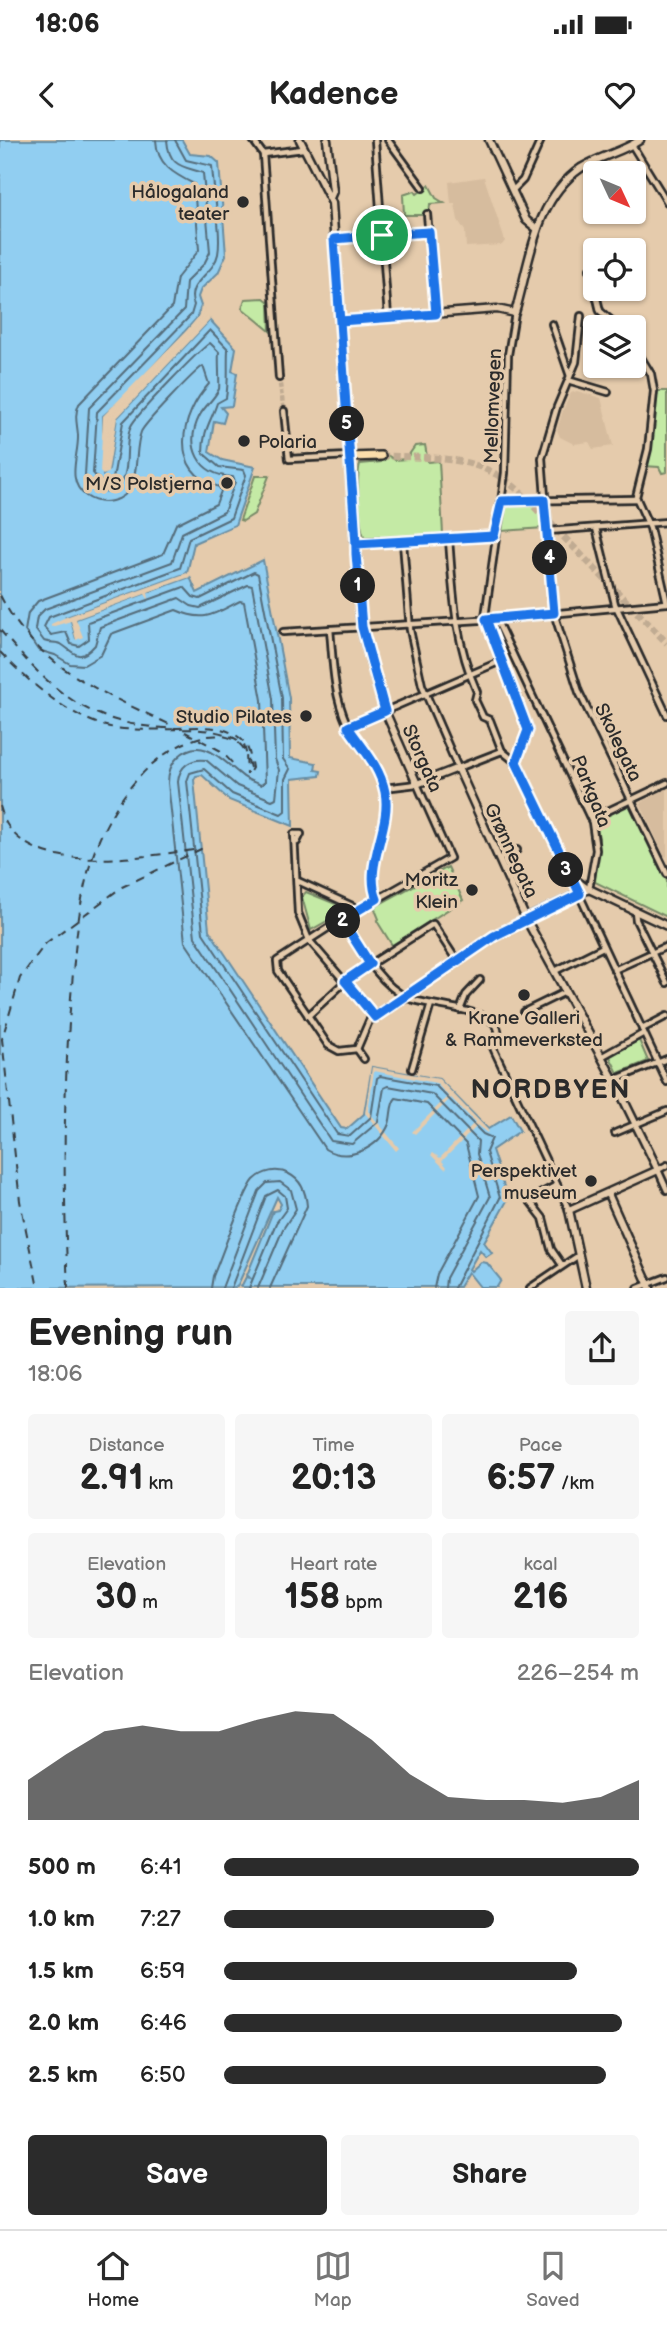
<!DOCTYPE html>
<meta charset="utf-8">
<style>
:root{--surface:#fff;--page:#f6f6f6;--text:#222;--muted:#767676;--line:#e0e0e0;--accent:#2b2b2b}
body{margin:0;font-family:"Balsamiq Sans",sans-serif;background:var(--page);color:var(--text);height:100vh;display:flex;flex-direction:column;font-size:26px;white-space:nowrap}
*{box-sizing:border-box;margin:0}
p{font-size:23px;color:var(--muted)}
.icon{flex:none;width:38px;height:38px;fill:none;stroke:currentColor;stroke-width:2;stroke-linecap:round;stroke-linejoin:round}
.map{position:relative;height:1148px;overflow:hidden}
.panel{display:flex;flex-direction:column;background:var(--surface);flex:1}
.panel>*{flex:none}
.needle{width:46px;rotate:134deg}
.tools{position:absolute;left:583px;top:21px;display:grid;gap:14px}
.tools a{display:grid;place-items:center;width:63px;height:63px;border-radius:7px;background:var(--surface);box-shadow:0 2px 5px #0004;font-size:35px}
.pin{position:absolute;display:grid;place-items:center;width:60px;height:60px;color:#fff;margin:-30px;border:4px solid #fff;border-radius:50%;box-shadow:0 2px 7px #0007}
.km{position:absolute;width:35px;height:35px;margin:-18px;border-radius:50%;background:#222;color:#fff;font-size:19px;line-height:35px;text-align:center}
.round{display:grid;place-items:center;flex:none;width:74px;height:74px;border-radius:7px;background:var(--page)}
.overview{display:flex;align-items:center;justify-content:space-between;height:119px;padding:0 28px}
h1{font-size:38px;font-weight:700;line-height:52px}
.metrics{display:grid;grid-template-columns:repeat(3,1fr);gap:10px;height:119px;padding:7px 28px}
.metrics div{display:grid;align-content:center;border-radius:7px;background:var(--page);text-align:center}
.metrics b{font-size:35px;font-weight:700}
.metrics small{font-size:19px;font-weight:400}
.metrics p{font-size:19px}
.chart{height:196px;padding:14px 28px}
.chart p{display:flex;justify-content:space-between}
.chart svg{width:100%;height:126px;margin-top:7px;fill:var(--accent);opacity:.7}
.cta{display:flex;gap:14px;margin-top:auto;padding:14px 28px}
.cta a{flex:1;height:80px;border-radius:7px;background:var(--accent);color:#fff;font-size:28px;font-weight:700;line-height:80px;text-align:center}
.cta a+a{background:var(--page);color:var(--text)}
ul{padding:0 28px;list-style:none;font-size:23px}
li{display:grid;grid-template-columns:112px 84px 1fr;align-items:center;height:52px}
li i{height:18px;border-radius:9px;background:var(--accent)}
.status{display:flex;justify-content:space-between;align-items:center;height:49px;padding:0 35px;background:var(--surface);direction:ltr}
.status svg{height:19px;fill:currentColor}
header{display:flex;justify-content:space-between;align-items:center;height:91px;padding:0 28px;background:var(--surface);font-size:32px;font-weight:700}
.dock{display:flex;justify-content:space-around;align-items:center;height:98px;border-top:2px solid var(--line);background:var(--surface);font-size:19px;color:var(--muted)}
.dock a{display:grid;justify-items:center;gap:4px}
.dock .selected{color:var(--accent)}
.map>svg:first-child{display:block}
.built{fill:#d6bc9e}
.green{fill:#c4eaa5;stroke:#788a68;stroke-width:2}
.water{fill:#91cef1;stroke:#688da2;stroke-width:2}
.pier{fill:#e5cbac}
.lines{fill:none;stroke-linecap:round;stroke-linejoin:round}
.shore{stroke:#546c7a;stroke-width:2}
.ferry{stroke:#353b3f;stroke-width:2;stroke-dasharray:9 7;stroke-linecap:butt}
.minor-tunnel{stroke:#c0ab92;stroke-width:4.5;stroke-dasharray:4.5 2;stroke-linecap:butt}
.primary-tunnel{stroke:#c0ab92;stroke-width:7;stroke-dasharray:7 3.5;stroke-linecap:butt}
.minor-casing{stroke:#2b2b2b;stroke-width:10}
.tertiary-casing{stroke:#2b2b2b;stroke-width:11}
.primary-casing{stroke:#2b2b2b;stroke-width:12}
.minor{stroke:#e5cbac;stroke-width:4.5}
.tertiary{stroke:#e5cbac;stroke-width:6}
.primary{stroke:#fbddab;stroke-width:7}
.route-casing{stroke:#fff;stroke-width:14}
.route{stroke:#1a73e8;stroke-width:9}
.poi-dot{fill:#2b2b2b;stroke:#e5cbac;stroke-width:2.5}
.labels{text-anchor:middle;stroke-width:7;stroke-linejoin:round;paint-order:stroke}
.poi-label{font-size:19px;fill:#2b2b2b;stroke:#e5cbac;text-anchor:end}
.street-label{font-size:19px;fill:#2b2b2b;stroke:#e5cbac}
.district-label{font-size:26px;font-weight:bold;letter-spacing:2px;fill:#2b2b2b;stroke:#e5cbac}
</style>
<div class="status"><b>18:06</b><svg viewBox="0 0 49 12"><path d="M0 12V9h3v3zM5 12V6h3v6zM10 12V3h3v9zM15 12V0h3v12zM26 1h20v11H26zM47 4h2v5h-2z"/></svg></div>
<header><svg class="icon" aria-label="back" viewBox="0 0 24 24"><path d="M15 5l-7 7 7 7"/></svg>Kadence<svg class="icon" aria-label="heart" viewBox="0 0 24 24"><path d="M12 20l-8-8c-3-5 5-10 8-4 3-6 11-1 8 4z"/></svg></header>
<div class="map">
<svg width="667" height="1148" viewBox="0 0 667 1148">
<rect width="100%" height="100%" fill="#e5cbac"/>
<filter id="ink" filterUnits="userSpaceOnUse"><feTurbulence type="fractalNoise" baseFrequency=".0143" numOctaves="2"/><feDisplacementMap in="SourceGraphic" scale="14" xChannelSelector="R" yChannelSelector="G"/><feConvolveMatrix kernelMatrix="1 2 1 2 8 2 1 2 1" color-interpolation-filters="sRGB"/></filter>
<g filter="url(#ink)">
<!-- built -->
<g class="built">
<polygon points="484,37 505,101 502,105 466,107 465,91 458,80 455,64 451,64 449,42"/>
<polygon points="577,251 601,258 613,306 593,309 589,302 574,304 560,297 557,290 563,270 571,253"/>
<polygon points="667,648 667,716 665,717 640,663"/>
</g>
<!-- green -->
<g class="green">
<polygon points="429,45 436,58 444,63 430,64 429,75 404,75 403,55 415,51 417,54"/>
<polygon points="264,158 269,162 270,191 242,168 245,159"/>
<polygon points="656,251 667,251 667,332 662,333 659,327 644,326"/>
<path d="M 425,305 L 428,322 L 439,321 L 443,394 L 365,398 C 359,389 356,337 360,324 L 381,322 L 382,312 L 395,320 L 406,319 L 415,306 Z"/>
<polygon points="255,336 269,336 254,374 243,381 240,380"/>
<polygon points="506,366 537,366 543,371 544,388 502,391"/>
<polygon points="630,662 667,741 667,777 595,742 599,698 595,679"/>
<polygon points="448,727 463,760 392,805 377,781 379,779 374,767"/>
<polygon points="306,752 348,769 311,790 302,757"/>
<polygon points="639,900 648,921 618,933 609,915"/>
</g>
<!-- water -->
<polygon class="water" points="0,0 182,0 190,14 211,16 219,23 226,115 218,133 201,149 198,157 201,166 196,179 128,254 103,276 103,335 109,330 117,278 210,180 236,208 232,231 237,233 232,266 221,267 226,273 223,283 214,281 209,312 222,320 255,327 235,385 194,403 187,433 66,477 71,481 76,499 76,479 190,437 197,453 263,420 289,558 290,618 316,623 315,630 321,631 320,636 292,639 293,686 229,660 202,635 196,636 194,640 209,790 341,988 347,989 364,974 372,927 439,939 488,989 511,975 520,991 492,1010 508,1059 484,1102 492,1113 486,1117 480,1110 469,1129 471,1131 481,1122 487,1123 501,1140 497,1147 480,1147 468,1132 459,1147 241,1147 246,1137 250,1138 247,1135 273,1071 278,1070 281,1064 277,1057 237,1147 0,1148"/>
<!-- pier -->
<g class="pier">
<polygon points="201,166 204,170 199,182 130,256 106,278 108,300 104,332 114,276 208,177 210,180 117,278 108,333 103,335 100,332 103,276 187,190 199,176"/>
<polygon points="187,433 190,437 148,452 149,460 145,454 76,479 83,497 76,500 71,481 51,487 51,484 66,477"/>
<polygon points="372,927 439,939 488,990 487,993 478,985 442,1021 447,1027 445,1029 431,1015 433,1013 440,1018 475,982 451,958 415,994 412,992 448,956 436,943 374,931 368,971 399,1008 396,1011 365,973"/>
</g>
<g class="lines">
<!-- shore -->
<g class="shore">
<path d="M 156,0 C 157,25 174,34 194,44 L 199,110 L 177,138 L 172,167 L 79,264 C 74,275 77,283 78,295 C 79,316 65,340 86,356 C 93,361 103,363 112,361 C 144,354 132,315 141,292 C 144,284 194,232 203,226 L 209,244 C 180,275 168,332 219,347 L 221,351 L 216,364 L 176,384 L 163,414 L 38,461 L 28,473 L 25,491 L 38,510 L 55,515 L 70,524 L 84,525 L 101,515 L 111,494 L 176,470 C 205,483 214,474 240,461 L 244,462 L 262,560 L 265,642 L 261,645 C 254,642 246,640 241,635 C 223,621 202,594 178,617 C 171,624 168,633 168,643 L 185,802 L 325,1009 C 348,1023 379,1008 389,984 C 392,975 390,964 396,958 L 427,964 L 466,1004 L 479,1056 L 437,1134 L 434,1148"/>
<path d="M 167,0 C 169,28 184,26 203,33 L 210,112 L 204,124 L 186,142 L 184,170 L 89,268 L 85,335 C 90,349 107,358 119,345 C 132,331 123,303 131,286 C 136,275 199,210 210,203 L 219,212 C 218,219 220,246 219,249 C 215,258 205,266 200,275 C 184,306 198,335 233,337 L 235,342 L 224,372 L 182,393 L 172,422 L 45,469 L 37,477 L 35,489 L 44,501 C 49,503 57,502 61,504 C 74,512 78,524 95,505 L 100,487 L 179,458 L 191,466 L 200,468 L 248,445 L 252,446 L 273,559 L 275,619 L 279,630 L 276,658 L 272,660 L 237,646 L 206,620 C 191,618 179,626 178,642 L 195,797 L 331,1001 L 352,1004 L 378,982 L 384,948 L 388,946 L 432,954 L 478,1001 L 477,1014 L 490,1057 L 446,1138 L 445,1148"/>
<path d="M 175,0 L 186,20 L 212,26 C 213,49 222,94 218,114 C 214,135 184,143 194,165 L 191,175 L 97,272 L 93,333 L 101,342 L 113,339 L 123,282 L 210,190 L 228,209 C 227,227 229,241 226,258 L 217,263 C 211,282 203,289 203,313 L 219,327 L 244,330 L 246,335 L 231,378 L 189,398 L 180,428 L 49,477 L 44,487 L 51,495 L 66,492 L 71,504 L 79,506 L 89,499 L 88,482 L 184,447 L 193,457 L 200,459 L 254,432 L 258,434 L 282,558 L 283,619 L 290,629 L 285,639 L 285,671 L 281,674 L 232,654 L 204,629 L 190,633 L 187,641 L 203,793 L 337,994 L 350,996 L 371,977 L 377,938 L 380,936 L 436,946 L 483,994 L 492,998 L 486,1012 L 500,1058 L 454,1148"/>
<path d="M 211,1148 L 213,1136 C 222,1116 243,1052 254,1040 C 263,1031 277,1028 289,1034 C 301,1040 306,1053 307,1066 L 270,1148"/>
<polyline points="222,1148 259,1051 267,1043 280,1042 291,1050 296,1069 283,1089 258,1148"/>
<polyline points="231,1148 266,1056 278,1050 285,1056 287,1068 276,1083 249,1148"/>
</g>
<!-- ferry -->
<g class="ferry">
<path d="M 0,455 C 36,528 104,553 173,586"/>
<path d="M 0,490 C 26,521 58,557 96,573 C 118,583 140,586 164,588 C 188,589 221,581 241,599 C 250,607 250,617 252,628 L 248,635"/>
<path d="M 0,512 C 29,542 66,575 106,586 C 145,597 215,577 244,605 L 250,628"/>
<polyline points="185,592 221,611 237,628"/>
<path d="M 0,666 C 2,672 4,681 8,686 C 41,737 150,715 201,709 L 122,747 L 46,803 L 20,838 L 2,899 L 20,1061 L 38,1148"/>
<path d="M 68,1148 C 63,1047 63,946 72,845 C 76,797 80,745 99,700 C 118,657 150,614 195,599 C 214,593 237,593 246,613 L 247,635"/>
</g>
<!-- minor-tunnel -->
<polyline class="minor-tunnel" points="279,238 284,271"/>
<!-- primary-tunnel -->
<path class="primary-tunnel" d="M 381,316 C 432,318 478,314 518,350 L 667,503"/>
<!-- minor casing -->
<g class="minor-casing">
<g id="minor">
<polyline points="253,0 263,14 279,238"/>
<polyline points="375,0 388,177"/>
<polyline points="388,0 423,48"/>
<polyline points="632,5 667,62"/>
<polyline points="263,14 303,9"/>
<polyline points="514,49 523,40 541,0"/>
<polyline points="427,74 436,174"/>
<polyline points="334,99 429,92"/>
<polyline points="590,129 600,171 619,187"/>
<polyline points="515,173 508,215 505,333 485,477 529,590 516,622"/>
<polyline points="581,176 576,222 557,267 542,318 554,473 579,552 667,734"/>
<polyline points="552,184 570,236"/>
<polyline points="634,206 651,234 654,251 648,309 636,357 650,388 667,463"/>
<polyline points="571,241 608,252"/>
<polyline points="284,271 289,319 349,316"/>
<polyline points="502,361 637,359"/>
<polyline points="596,388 615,464 667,575"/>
<polyline points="548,391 667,382"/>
<path d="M 449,399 C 453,454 455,502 477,552 L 475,560 L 483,577 L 490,580 L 502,611"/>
<polyline points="403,402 410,490 422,545 458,628 502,611"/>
<polyline points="356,404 494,396"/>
<polyline points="496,479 592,682 596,710 589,749"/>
<path d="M 330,489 C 333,522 333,553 347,584 C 358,607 381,624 385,653 C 391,687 363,725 377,759"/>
<polyline points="283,492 496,479 667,463"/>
<polyline points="348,587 501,521"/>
<polyline points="502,611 518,624 667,942"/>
<polyline points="384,648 417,644 450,718 334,784 277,821 278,831 328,905 339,911 357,909 369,881 494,796 526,779"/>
<polyline points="591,679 667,643"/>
<polyline points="294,694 298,773 309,800 375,877"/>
<polyline points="294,694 301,694 297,702"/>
<polyline points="499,719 517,710"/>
<polyline points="571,736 589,749"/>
<polyline points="298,741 359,769"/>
<polyline points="635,771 636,780 667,843"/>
<path d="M 342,780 C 358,805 379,845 408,858 C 424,866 494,868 498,890 C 499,895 494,900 492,905 L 495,912 L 569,1070"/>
<polyline points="614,830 667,806"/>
<polyline points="555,831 603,807"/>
<polyline points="460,870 466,855 480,840"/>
<polyline points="524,872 565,852"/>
<polyline points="308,876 349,838 433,784 457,821"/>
<polyline points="642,889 667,876"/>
<polyline points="357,909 364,919"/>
<polyline points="601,917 644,893"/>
<polyline points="412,929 431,864"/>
<polyline points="614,940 667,919"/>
<polyline points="615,993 667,971"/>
<polyline points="667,1025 658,1030 667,1050"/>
<polyline points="557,1045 529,1060 543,1078 551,1109 562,1125"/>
<polyline points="530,1148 579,1115"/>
<polyline points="638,1148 667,1137"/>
</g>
</g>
<!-- tertiary casing -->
<g class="tertiary-casing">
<g id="tertiary">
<polyline points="300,0 332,63 361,487 385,571 417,644 458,628 526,779 614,940 658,1030 569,1070 586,1148"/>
<polyline points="327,0 333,51 330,58"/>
<polyline points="489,0 526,80 536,88"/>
<path d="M 340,181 L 497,169 L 515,173 C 530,123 534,60 581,28 C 600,16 622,12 640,0"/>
<polyline points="526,779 589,749 667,786"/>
<polyline points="608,1054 650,1148"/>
</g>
</g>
<!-- primary casing -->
<g class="primary-casing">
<polyline id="primary" points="349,317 381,316"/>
</g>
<!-- minor -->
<use href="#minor" class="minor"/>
<!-- tertiary -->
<use href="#tertiary" class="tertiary"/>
<!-- primary -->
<use href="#primary" class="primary"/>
</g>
</g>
<g class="lines" filter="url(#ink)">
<!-- route casing -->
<g class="route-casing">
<path id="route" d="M 382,95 L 334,99 C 339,168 344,238 349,307 C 351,342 356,379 356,414 L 362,487 L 385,571 L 348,587 C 362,608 380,626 385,652 C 392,687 363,725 377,759 L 342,780 L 370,824 L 345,841 L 375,877 L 494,796 L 580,754 L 516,622 L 528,590 L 486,479 L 554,473 L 544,360 L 502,361 L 494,396 L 356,404 L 340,181 L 436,174 L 429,92 L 382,95"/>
</g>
<!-- route -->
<use href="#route" class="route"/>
</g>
<!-- markers -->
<g class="poi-dot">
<circle cx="243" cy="62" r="7"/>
<circle cx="244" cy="301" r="7"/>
<circle cx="227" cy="343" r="7"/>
<circle cx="306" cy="576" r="7"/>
<circle cx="472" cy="750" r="7"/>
<circle cx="524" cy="855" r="7"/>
<circle cx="591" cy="1041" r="7"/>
</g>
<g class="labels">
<!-- poi labels -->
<g class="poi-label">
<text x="229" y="58">Hålogaland<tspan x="229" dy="22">teater</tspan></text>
<text x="258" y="308" text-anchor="start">Polaria</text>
<text x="213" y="350">M/S Polstjerna</text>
<text x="292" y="583">Studio Pilates</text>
<text x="458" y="746">Moritz<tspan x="458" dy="22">Klein</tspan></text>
<text x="524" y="884" text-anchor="middle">Krane Galleri<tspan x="524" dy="22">&amp; Rammeverksted</tspan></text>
<text x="577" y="1037">Perspektivet<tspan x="577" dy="22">museum</tspan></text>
</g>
<!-- street labels -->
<g class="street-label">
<text transform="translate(492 266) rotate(-88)" y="7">Mellomvegen</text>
<text transform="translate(619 602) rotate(64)" y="7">Skolegata</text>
<text transform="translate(423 618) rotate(66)" y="7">Storgata</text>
<text transform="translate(592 651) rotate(68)" y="7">Parkgata</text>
<text transform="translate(512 710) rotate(65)" y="7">Grønnegata</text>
</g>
<!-- district labels -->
<g class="district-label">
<text x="551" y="958">NORDBYEN</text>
</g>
</g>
</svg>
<div class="tools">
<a><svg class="needle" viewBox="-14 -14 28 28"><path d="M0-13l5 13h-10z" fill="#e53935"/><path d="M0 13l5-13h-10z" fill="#767676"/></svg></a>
<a><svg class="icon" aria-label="locate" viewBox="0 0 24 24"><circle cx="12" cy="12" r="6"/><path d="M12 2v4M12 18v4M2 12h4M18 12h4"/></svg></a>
<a><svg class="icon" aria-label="layers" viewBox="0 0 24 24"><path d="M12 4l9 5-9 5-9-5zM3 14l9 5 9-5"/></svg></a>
</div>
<div class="pin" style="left:382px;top:95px;background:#1e9e55"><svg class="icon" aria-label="arrive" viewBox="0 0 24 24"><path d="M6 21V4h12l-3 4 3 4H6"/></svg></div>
<b class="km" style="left:358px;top:446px">1</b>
<b class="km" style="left:343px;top:781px">2</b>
<b class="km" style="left:566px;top:730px">3</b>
<b class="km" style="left:550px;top:418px">4</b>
<b class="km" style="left:347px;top:284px">5</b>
</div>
<section class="panel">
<div class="overview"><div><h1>Evening run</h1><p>18:06</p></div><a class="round"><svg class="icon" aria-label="share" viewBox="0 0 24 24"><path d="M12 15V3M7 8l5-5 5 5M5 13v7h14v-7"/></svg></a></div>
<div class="metrics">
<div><p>Distance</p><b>2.91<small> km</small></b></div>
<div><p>Time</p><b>20:13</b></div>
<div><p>Pace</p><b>6:57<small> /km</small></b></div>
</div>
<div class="metrics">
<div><p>Elevation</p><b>30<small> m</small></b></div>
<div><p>Heart rate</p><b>158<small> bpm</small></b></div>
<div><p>kcal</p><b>216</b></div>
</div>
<div class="chart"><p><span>Elevation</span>226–254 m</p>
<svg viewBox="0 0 160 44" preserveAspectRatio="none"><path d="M0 44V30L10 21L20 13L30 11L40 13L50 13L60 9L70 6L80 7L90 16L100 28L110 36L120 37L130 37L140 38L150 36L160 30V44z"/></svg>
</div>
<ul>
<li><b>500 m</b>6:41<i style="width:100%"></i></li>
<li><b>1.0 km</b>7:27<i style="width:65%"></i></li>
<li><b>1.5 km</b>6:59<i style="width:85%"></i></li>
<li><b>2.0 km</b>6:46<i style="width:96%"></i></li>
<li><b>2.5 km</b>6:50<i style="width:92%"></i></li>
</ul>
<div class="cta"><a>Save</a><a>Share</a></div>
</section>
<nav class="dock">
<a class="selected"><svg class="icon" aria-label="home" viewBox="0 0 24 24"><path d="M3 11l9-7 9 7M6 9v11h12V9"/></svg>Home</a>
<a><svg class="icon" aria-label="map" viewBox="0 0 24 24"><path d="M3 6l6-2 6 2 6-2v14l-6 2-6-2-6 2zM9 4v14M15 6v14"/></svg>Map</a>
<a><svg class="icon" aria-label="saved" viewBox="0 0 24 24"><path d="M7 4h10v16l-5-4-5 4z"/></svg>Saved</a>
</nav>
